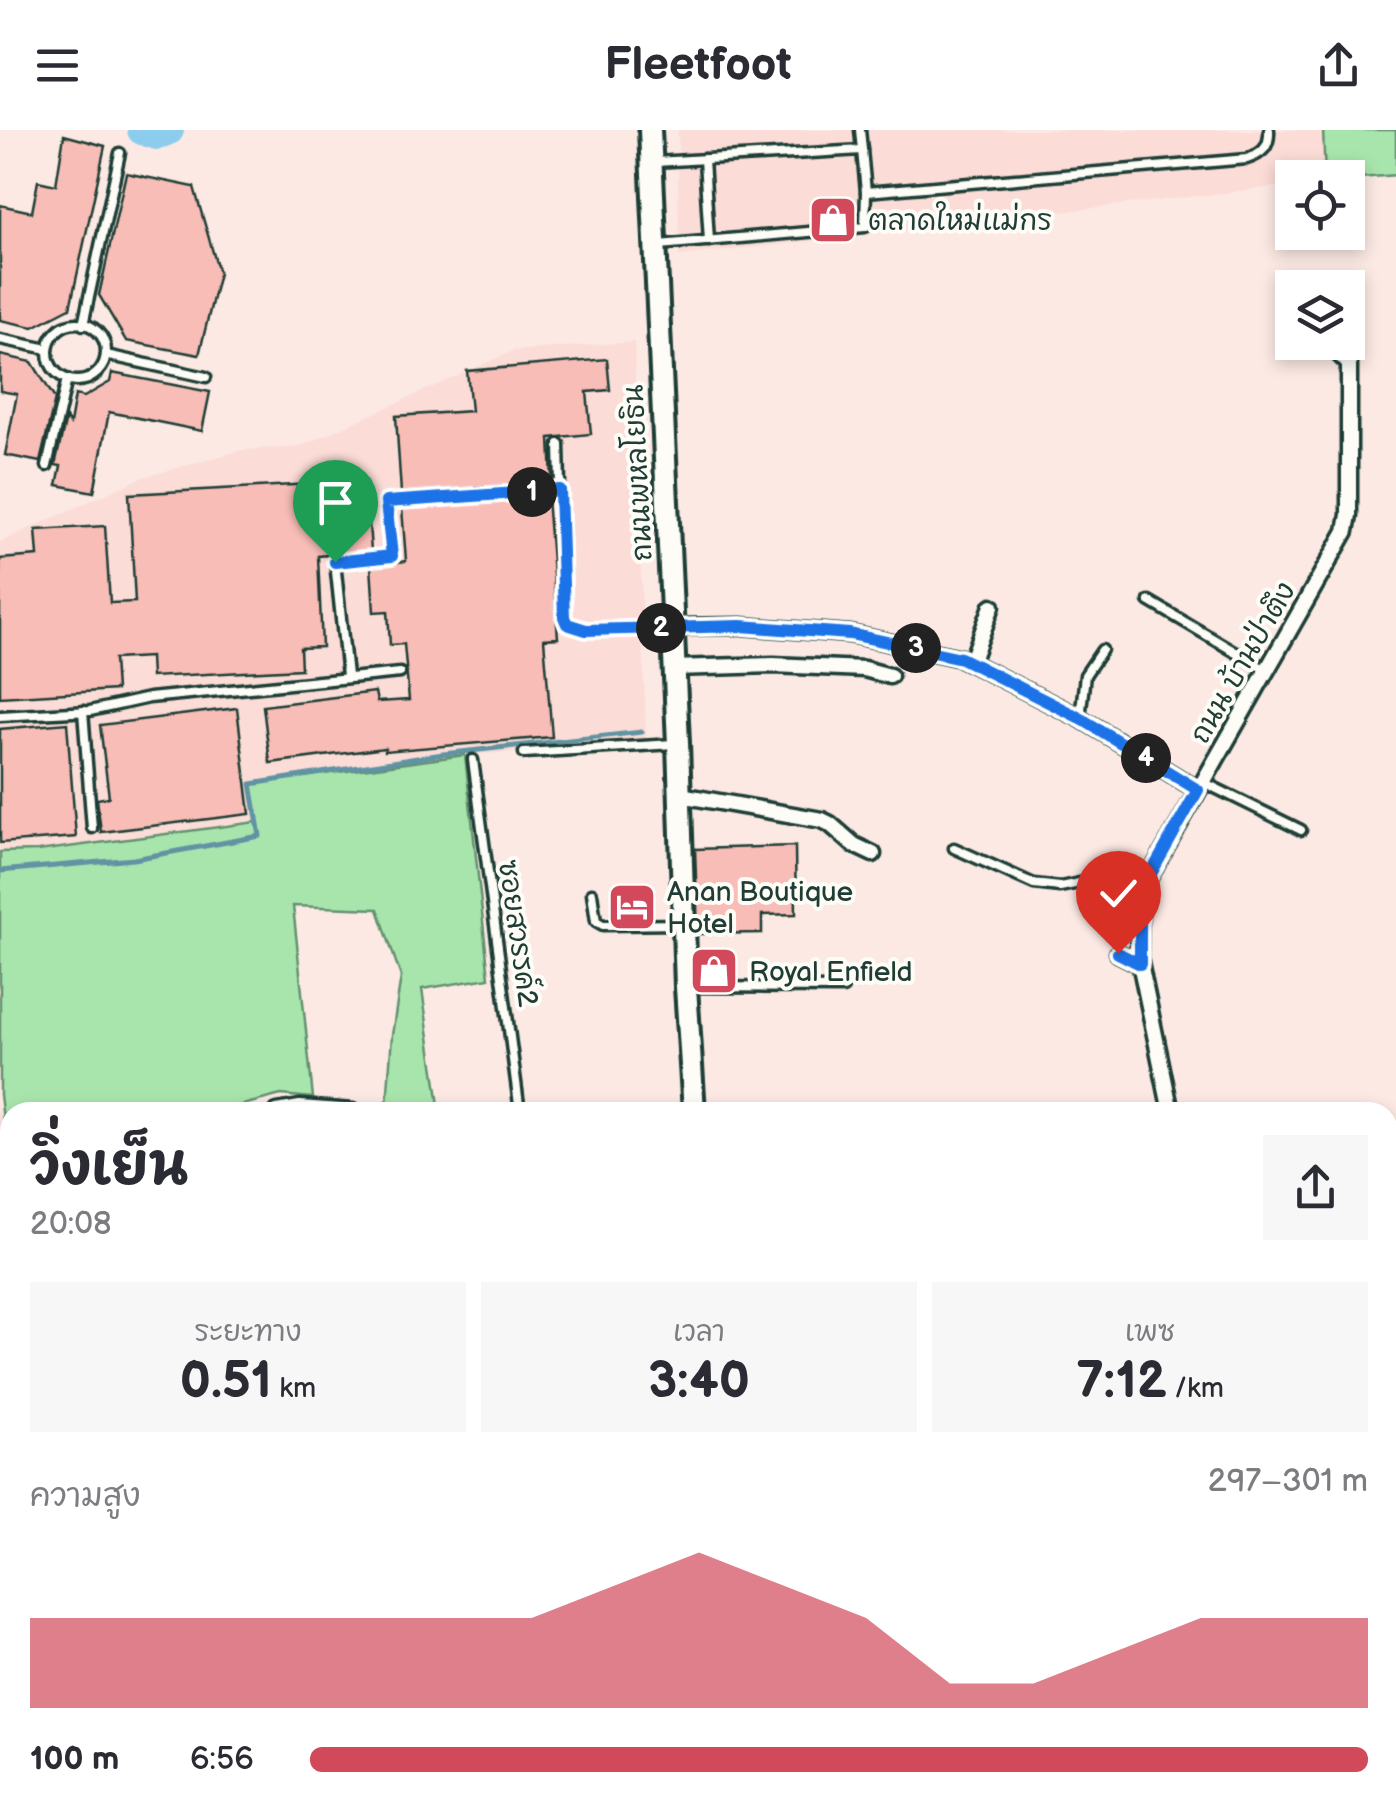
<!DOCTYPE html>
<html lang="th">
<meta charset="utf-8">
<style>
:root{--surface:#fff;--page:#f7f7f7;--text:#2b2b33;--muted:#7c7c81;--accent:#d1495b}
body{margin:0;font-family:"Balsamiq Sans","Playpen Sans Thai",sans-serif;background:var(--page);color:var(--text);height:100vh;display:flex;flex-direction:column;font-size:38px;white-space:nowrap}
*{box-sizing:border-box;margin:0}
p{font-size:32px;color:var(--muted)}
.icon{flex:none;width:55px;height:55px;fill:none;stroke:currentColor;stroke-width:2;stroke-linecap:round;stroke-linejoin:round}
.map{position:relative;flex:1;overflow:hidden}
.side{position:absolute;left:0px;top:972px;width:1398px;height:718px;display:flex;flex-direction:column;background:var(--surface);border-radius:30px 30px 0 0;box-shadow:0 5px 15px #0003}
.side>*{flex:none}
.fabs{position:absolute;left:1275px;top:30px;display:grid;gap:20px}
.fabs a{display:grid;place-items:center;width:90px;height:90px;border-radius:0px;background:var(--surface);box-shadow:0 5px 15px #0003;font-size:50px}
.pin{position:absolute;display:grid;place-items:center;width:85px;height:85px;color:#fff;margin:-102px -42px;border-radius:50% 50% 50% 0;rotate:-45deg;box-shadow:0 0 10px #0007}
.pin .icon{rotate:45deg}
.km{position:absolute;width:50px;height:50px;margin:-25px;border-radius:50%;background:#222;color:#fff;font-size:28px;line-height:50px;text-align:center}
.round{display:grid;place-items:center;flex:none;width:105px;height:105px;border-radius:0px;background:var(--page)}
.overview{display:flex;align-items:center;justify-content:space-between;height:170px;padding:0 30px}
h1{font-size:55px;font-weight:700;line-height:75px}
.metrics{display:grid;grid-template-columns:repeat(3,1fr);gap:15px;height:170px;padding:10px 30px}
.metrics div{display:grid;align-content:center;border-radius:0px;background:var(--page);text-align:center}
.metrics b{font-size:50px;font-weight:700}
.metrics small{font-size:28px;font-weight:400}
.metrics p{font-size:28px}
.chart{height:280px;padding:20px 30px}
.chart p{display:flex;justify-content:space-between}
.chart svg{width:100%;height:180px;margin-top:10px;fill:var(--accent);opacity:.7}
ul{padding:0 30px;list-style:none;font-size:32px}
li{display:grid;grid-template-columns:160px 120px 1fr;align-items:center;height:75px}
li i{height:25px;border-radius:12px;background:var(--accent)}
header{display:flex;justify-content:space-between;align-items:center;height:130px;padding:0 30px;background:var(--surface);font-size:45px;font-weight:700}
.map>svg:first-child{display:block}
.built{fill:#fbdcd6}
.green{fill:#a8e5ac;stroke:#649170;stroke-width:2.5}
.lines{fill:none;stroke-linecap:round;stroke-linejoin:round}
.stream{stroke:#6093a3;stroke-width:5}
.river{stroke:#8ccded;stroke-width:30}
.building{fill:#f8bdb6;stroke:#1f3d34;stroke-width:2.5}
.service-casing{stroke:#1f3d34;stroke-width:15}
.minor-casing{stroke:#1f3d34;stroke-width:21}
.tertiary-casing{stroke:#1f3d34;stroke-width:25}
.secondary-casing{stroke:#1f3d34;stroke-width:28}
.service{stroke:#fdfcf7;stroke-width:8}
.minor{stroke:#fdfcf7;stroke-width:14}
.tertiary{stroke:#fdfcf7;stroke-width:18}
.secondary{stroke:#fdfcf7;stroke-width:20}
.route-casing{stroke:#fff;stroke-width:20}
.route{stroke:#1a73e8;stroke-width:12}
.labels{text-anchor:middle;stroke-width:8;stroke-linejoin:round;paint-order:stroke}
.poi-label{font-size:28px;fill:#1f3d34;stroke:#fdfcf7;text-anchor:start}
.street-label{font-size:28px;fill:#1f3d34;stroke:#fdfcf7}
</style>
<header><svg class="icon" aria-label="menu" viewBox="0 0 24 24"><path d="M4 6h16M4 12h16M4 18h16"/></svg>Fleetfoot<svg class="icon" aria-label="share" viewBox="0 0 24 24"><path d="M12 15V3M7 8l5-5 5 5M5 13v7h14v-7"/></svg></header>
<div class="map">
<svg width="1396" height="1688" viewBox="0 0 1396 1688">
<rect width="100%" height="100%" fill="#fce9e4"/>
<filter id="ink" filterUnits="userSpaceOnUse"><feTurbulence type="fractalNoise" baseFrequency=".01" numOctaves="2"/><feDisplacementMap in="SourceGraphic" scale="20" xChannelSelector="R" yChannelSelector="G"/><feConvolveMatrix kernelMatrix="1 2 1 2 8 2 1 2 1" color-interpolation-filters="sRGB"/></filter>
<g filter="url(#ink)">
<!-- built -->
<g class="built">
<polygon points="678,0 1323,0 1325,47 1292,48 1292,55 679,126"/>
<polygon points="634,212 646,610 502,623 465,625 252,654 258,692 38,721 0,722 0,412 141,348 242,320 299,317 513,221"/>
<polygon points="10,1179 10,1680 193,1680 176,1688 0,1688 0,1182"/>
</g>
<!-- green -->
<g class="green">
<polygon points="1323,0 1396,0 1396,45 1348,49 1348,48 1325,47"/>
<polygon points="465,625 489,848 422,859 440,982 393,982 387,975 392,905 401,847 378,779 293,776 313,968 281,965 216,982 10,982 9,1038 0,965 0,722 38,721 257,692 251,654"/>
<polygon points="1396,1313 1396,1688 1335,1688 1330,1680 1388,1680 1388,1317"/>
<polygon points="193,1680 446,1680 435,1688 176,1688"/>
</g>
<g class="lines">
<!-- stream -->
<g class="stream">
<polyline points="0,741 134,729 260,706 251,654 443,624 642,602"/>
<polyline points="0,1198 10,1195"/>
<polyline points="188,1688 204,1680"/>
</g>
<!-- river -->
<polyline class="river" points="142,0 157,5 169,0"/>
</g>
<!-- building -->
<g class="building">
<polygon points="64,5 105,16 70,178 33,197 0,190 0,75 32,82 38,51 56,55"/>
<polygon points="126,43 194,57 219,143 199,225 126,211 99,165"/>
<polygon points="0,225 32,232 55,269 40,332 5,325 17,264 0,261"/>
<polygon points="607,229 610,260 587,262 591,304 550,308 552,349 549,353 401,363 396,286 471,281 467,241"/>
<polygon points="112,243 210,262 202,301 109,282 94,362 57,355 61,336 55,335 66,288 70,294 75,265 84,267 110,252"/>
<polygon points="366,351 371,421 318,426 322,517 300,518 301,539 151,547 150,527 114,529 116,560 0,567 0,429 38,426 36,400 105,396 110,473 135,472 129,364"/>
<polygon points="547,368 558,508 544,509 552,607 385,621 385,618 270,633 263,576 375,562 377,572 409,570 404,514 390,515 388,481 374,482 371,436 406,431 402,378"/>
<polygon points="237,578 250,684 101,702 97,669 109,667 100,595"/>
<polygon points="67,593 76,707 0,713 0,599"/>
<polygon points="795,716 796,784 762,785 762,803 698,804 695,719"/>
<polygon points="705,828 729,837 724,850 700,841"/>
</g>
<g class="lines">
<!-- service casing -->
<g class="service-casing">
<g id="service">
<polyline points="860,0 862,20"/>
<polyline points="704,29 709,111"/>
<polyline points="655,32 862,20 866,62 865,97 659,115"/>
<path d="M 866,62 L 1247,29 C 1262,24 1270,17 1269,0"/>
<circle cx="77" cy="222" r="29"/>
<polyline points="83,195 120,23"/>
<polyline points="0,209 48,219"/>
<polyline points="106,225 206,247"/>
<polyline points="559,314 563,480 567,493 586,500 672,497"/>
<polyline points="47,336 67,249"/>
<polyline points="1149,471 1266,540"/>
<polyline points="347,546 335,432 392,426 386,372 559,360"/>
<polyline points="83,581 92,698"/>
<polyline points="0,586 90,581 149,568 400,543"/>
<polyline points="1080,588 1085,545 1102,520"/>
<polyline points="524,623 674,614"/>
<polyline points="473,630 520,982"/>
<polyline points="1203,652 1301,700"/>
<polyline points="954,718 1034,754 1060,757 1094,750 1139,763"/>
<polyline points="592,763 596,791 603,795 684,794"/>
<polyline points="688,857 843,858"/>
<polyline points="0,1210 10,1207"/>
<polyline points="0,1251 10,1248"/>
<polyline points="0,1313 10,1302"/>
<polyline points="84,1688 98,1680"/>
</g>
</g>
<!-- minor casing -->
<g class="minor-casing">
<g id="minor">
<polyline points="672,497 741,496 850,504 961,528 1080,588 1198,660"/>
<polyline points="971,533 992,476"/>
<polyline points="673,538 773,535 864,539 890,546"/>
<polyline points="680,665 822,690 830,694 854,715 873,724"/>
<polyline points="1118,823 1140,834"/>
<polyline points="277,982 300,978 353,982"/>
<polyline points="1171,982 1139,828 1140,763 1346,401 1349,385 1349,234 1333,218"/>
<polyline points="0,1051 10,1048"/>
<polyline points="1141,1688 1146,1680"/>
</g>
</g>
<!-- tertiary casing -->
<g class="tertiary-casing">
<g id="tertiary">
<polyline points="1388,1074 1396,1071"/>
<polyline points="448,1688 459,1680"/>
</g>
</g>
<!-- secondary casing -->
<g class="secondary-casing">
<g id="secondary">
<polyline points="650,0 678,613 686,857 694,982"/>
<polyline points="773,1680 775,1688"/>
</g>
</g>
<!-- service -->
<use href="#service" class="service"/>
<!-- minor -->
<use href="#minor" class="minor"/>
<!-- tertiary -->
<use href="#tertiary" class="tertiary"/>
<!-- secondary -->
<use href="#secondary" class="secondary"/>
</g>
</g>
<g class="lines" filter="url(#ink)">
<!-- route casing -->
<g class="route-casing">
<polyline id="route" points="335,432 392,426 386,372 560,360 564,487 567,494 586,500 741,496 850,504 961,528 1080,588 1198,660 1140,763 1140,834 1118,823"/>
</g>
<!-- route -->
<use href="#route" class="route"/>
</g>
<!-- icons -->
<defs>
<g id="shop-square" transform="scale(2.5)"><rect x="-9" y="-9" width="18" height="18" rx="4" fill="#d1495b" stroke="#fdfcf7"/><path d="M-5-2.5h2.3a2.7 3.5 0 0 1 5.4 0H5L5.5 6h-11ZM-1.5-2.5h3a1.5 2.3 0 0 0-3 0Z" fill="#fff"/></g>
<g id="hotel-square" transform="scale(2.5)"><rect x="-9" y="-9" width="18" height="18" rx="4" fill="#d1495b" stroke="#fdfcf7"/><path d="M-6-4.5h1.5V1H6V5H4.5V3h-9V5H-6ZM-4 0a1.8 1.8 0 1 1 3.6 0ZM.5 0V-2.5h3Q6-2.5 6 0Z" fill="#fff"/></g>
</defs>
<g fill-rule="evenodd">
<use href="#shop-square" x="833" y="90"/>
<use href="#hotel-square" x="632" y="777"/>
<use href="#shop-square" x="714" y="841"/>
</g>
<g class="labels">
<!-- poi labels -->
<g class="poi-label">
<text x="868" y="100">ตลาดใหม่แม่กร</text>
<text x="667" y="771">Anan Boutique<tspan x="667" dy="32">Hotel</tspan></text>
<text x="749" y="851">Royal Enfield</text>
</g>
<!-- street labels -->
<g class="street-label">
<text transform="translate(637 343) rotate(-93)" y="10">ถนนพหลโยธิน</text>
<text transform="translate(1242 532) rotate(-60)" y="10">ถนน บ้านป่าตึง</text>
<text transform="translate(519 803) rotate(82)" y="10">ซอยสวรรค์2</text>
</g>
</g>
</svg>
<div class="fabs">
<a><svg class="icon" aria-label="locate" viewBox="0 0 24 24"><circle cx="12" cy="12" r="6"/><path d="M12 2v4M12 18v4M2 12h4M18 12h4"/></svg></a>
<a><svg class="icon" aria-label="layers" viewBox="0 0 24 24"><path d="M12 4l9 5-9 5-9-5zM3 14l9 5 9-5"/></svg></a>
</div>
<div class="pin" style="left:335px;top:432px;background:#1e9e55"><svg class="icon" aria-label="arrive" viewBox="0 0 24 24"><path d="M6 21V4h12l-3 4 3 4H6"/></svg></div>
<div class="pin" style="left:1118px;top:823px;background:#d93025"><svg class="icon" aria-label="check" viewBox="0 0 24 24"><path d="M5 12l5 5 9-10"/></svg></div>
<b class="km" style="left:532px;top:362px">1</b>
<b class="km" style="left:661px;top:498px">2</b>
<b class="km" style="left:916px;top:518px">3</b>
<b class="km" style="left:1146px;top:628px">4</b>
<section class="side">
<div class="overview"><div><h1>วิ่งเย็น</h1><p>20:08</p></div><a class="round"><svg class="icon" aria-label="share" viewBox="0 0 24 24"><path d="M12 15V3M7 8l5-5 5 5M5 13v7h14v-7"/></svg></a></div>
<div class="metrics">
<div><p>ระยะทาง</p><b>0.51<small> km</small></b></div>
<div><p>เวลา</p><b>3:40</b></div>
<div><p>เพซ</p><b>7:12<small> /km</small></b></div>
</div>
<div class="chart"><p><span>ความสูง</span>297–301 m</p>
<svg viewBox="0 0 160 44" preserveAspectRatio="none"><path d="M0 44V22L10 22L20 22L30 22L40 22L50 22L60 22L70 14L80 6L90 14L100 22L110 38L120 38L130 30L140 22L150 22L160 22V44z"/></svg>
</div>
<ul>
<li><b>100 m</b>6:56<i style="width:100%"></i></li>
</ul>
</section>
</div>
